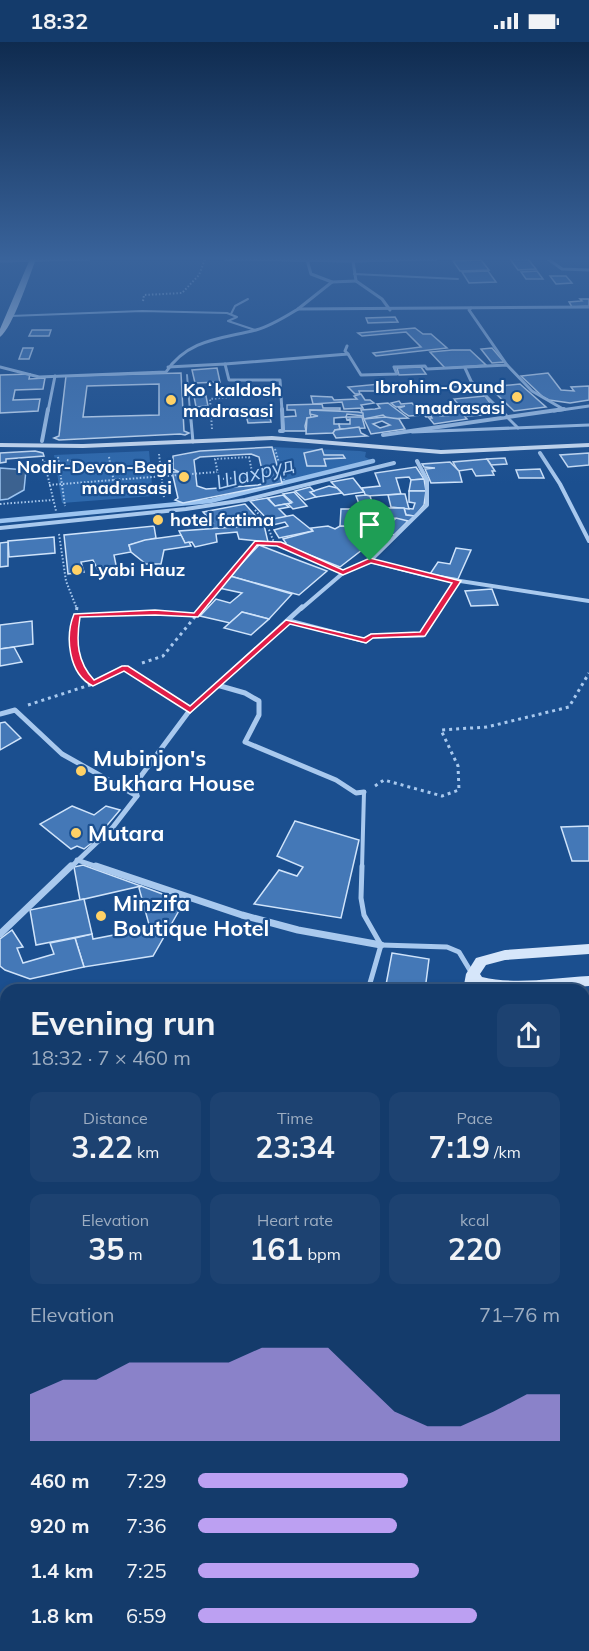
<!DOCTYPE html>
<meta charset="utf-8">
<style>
:root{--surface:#143b6b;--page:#1d4271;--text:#f1f3f6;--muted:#9dadc1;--line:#33557e;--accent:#bca0f2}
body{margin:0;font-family:Mulish,sans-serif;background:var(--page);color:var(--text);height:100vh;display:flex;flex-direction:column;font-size:22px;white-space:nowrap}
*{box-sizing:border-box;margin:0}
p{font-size:20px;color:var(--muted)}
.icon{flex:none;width:33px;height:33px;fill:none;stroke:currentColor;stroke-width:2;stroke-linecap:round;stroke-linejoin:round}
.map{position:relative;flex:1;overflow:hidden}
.sheet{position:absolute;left:0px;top:942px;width:590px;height:668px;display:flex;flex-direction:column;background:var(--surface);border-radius:18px 18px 0 0;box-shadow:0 3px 9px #0003,0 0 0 2px var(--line)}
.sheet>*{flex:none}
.pin{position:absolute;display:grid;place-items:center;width:51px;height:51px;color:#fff;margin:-62px -26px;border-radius:50% 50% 50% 0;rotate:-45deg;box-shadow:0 0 6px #0007}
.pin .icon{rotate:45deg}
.round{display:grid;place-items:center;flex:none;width:63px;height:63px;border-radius:12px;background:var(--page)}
.headline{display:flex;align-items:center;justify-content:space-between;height:102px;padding:0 30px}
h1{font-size:33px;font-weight:700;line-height:45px}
.stats{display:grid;grid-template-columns:repeat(3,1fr);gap:9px;height:102px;padding:6px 30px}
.stats div{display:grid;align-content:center;border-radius:12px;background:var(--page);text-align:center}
.stats b{font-size:30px;font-weight:700}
.stats small{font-size:16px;font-weight:400}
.stats p{font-size:16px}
.chart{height:168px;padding:12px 30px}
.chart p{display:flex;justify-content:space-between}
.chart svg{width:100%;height:108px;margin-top:6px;fill:var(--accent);opacity:.7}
ul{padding:0 30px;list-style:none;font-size:20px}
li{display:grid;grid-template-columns:96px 72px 1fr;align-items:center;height:45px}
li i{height:15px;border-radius:8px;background:var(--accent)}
.status{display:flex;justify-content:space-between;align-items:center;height:42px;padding:0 30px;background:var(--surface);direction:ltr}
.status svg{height:16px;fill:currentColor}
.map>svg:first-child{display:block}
.green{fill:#2e69ad}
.water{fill:#3c6290;stroke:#9cc4f0;stroke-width:1.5}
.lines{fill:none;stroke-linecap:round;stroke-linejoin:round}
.stream{stroke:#9cc4f0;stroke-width:4.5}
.building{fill:#4478b7;stroke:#cfe3fa;stroke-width:1.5;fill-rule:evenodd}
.path-far3{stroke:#a9c9ee;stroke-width:2;stroke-dasharray:1.5 2;stroke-linecap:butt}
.path-far2{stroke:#a9c9ee;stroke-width:3;stroke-dasharray:3 4;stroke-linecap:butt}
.path-far1{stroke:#a9c9ee;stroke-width:4.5;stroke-dasharray:4 5;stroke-linecap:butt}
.path{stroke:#a9c9ee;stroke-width:6;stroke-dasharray:4.5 7;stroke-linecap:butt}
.lane-far3{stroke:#a9c9ee;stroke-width:2}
.lane-far2{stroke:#a9c9ee;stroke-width:3}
.lane-far1{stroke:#a9c9ee;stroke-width:4}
.lane{stroke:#a9c9ee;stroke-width:5}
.street-far3{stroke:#a9c9ee;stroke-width:3}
.street-far2{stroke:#a9c9ee;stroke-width:4}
.street-far1{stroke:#a9c9ee;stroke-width:5}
.street{stroke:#a9c9ee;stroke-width:7}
.secondary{fill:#d6e6fa;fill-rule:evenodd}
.route{fill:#e11d48;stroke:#fff;stroke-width:1.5;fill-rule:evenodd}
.poi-dot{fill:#ffd166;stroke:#1b4f8f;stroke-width:2}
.labels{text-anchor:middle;stroke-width:4.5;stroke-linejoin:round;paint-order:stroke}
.far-poi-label{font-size:18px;font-weight:bold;fill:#fff;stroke:#1b4f8f;text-anchor:start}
.far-water-label{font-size:20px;font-style:italic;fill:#b5d3f5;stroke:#1b4f8f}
.poi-label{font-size:22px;font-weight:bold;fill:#fff;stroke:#1b4f8f;text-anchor:start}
</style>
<div class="status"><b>18:32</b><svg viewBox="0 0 49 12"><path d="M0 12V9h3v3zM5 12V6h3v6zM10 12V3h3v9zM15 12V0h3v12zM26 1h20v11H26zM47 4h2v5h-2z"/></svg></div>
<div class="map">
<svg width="589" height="1609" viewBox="0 0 589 1609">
<rect width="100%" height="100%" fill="#1b4f8f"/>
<!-- green -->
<g class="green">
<polygon points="272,405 360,409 366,410 365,415 371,418 282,441"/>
<polygon points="149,409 153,454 62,461 54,413"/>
</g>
<!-- water -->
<polygon class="water" points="0,426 26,428 24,448 8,457 0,458"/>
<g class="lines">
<!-- stream -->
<polyline class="stream" points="0,479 210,459 373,419"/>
</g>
<!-- building -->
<g class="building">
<polygon points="510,217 528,217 536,227 518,228"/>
<polygon points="481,218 489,228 460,229 453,219"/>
<polygon points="488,229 496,240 469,241 462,230"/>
<polygon points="537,229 543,237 526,237 521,230"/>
<polygon points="550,234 566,234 572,241 556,242"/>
<polygon points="580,257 589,257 589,264 572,265 569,260 582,259"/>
<polygon points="395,275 398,280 368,281 366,276"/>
<polygon points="415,286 423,292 431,292 447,306 376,314 373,311 421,305 406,290 362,294 358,291"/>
<polygon points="32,288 51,288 49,294 29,294"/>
<polygon points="23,306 33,306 29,317 19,317"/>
<polygon points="492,306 504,320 492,321 481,307"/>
<polygon points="452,308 470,308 486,323 445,326 430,310"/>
<polygon points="421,325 426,332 399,333 397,326"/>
<polygon points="217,326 220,340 195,341 192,328"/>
<path d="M 181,331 L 184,389 L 189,391 L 185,393 L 180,392 L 59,398 L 54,396 L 59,394 L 66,334 ZM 159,342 L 159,373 L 83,375 L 87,344 Z"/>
<polygon points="548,331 561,348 574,349 571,345 589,344 589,358 570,361 549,358 543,355 521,334"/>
<polygon points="30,332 29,337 45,336 43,347 15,348 13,358 40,357 38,369 0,371 0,333"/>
<polygon points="380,342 384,349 359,349 360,352 355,352 348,345"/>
<polygon points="520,342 546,365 514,369 489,345"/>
<polygon points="470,344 474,348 450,350 446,345"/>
<polygon points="361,352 365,358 370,358 374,361 361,363 363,366 344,367 342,360 313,362 311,354 332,355 334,358 357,357 354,354"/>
<polygon points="194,354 206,354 208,364 196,365"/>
<polygon points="485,354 498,372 467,374 454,357"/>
<polygon points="399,359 401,362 412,361 422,373 409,374 403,370 399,366 405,364 396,365 391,361"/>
<polygon points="388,361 408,376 388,377 383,373 364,377 361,368 375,367 380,366 377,362"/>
<polygon points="322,362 323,366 340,366 340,368 310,368 311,376 307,376 305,384 306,389 284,389 283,375 296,374 295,368 287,368 287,363"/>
<polygon points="458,367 467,377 434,382 429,376 432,376 431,374 426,375 423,372 435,369 440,374 454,373 449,368"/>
<polygon points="310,368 358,370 363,371 363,374 347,372 346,375 334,376 334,382 339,382 340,387 335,388 333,391 306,392 307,376 318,374 310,372"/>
<polygon points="269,372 271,380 248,381 246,373"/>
<polygon points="346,375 362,375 365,386 340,387 339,382 350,382 350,377 347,378"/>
<path d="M 385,375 L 399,377 L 405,387 L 371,392 L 364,377 ZM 382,379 L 390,383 L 380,386 L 373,382 Z"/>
<polygon points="359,385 361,391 367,394 336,396 333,391 335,388"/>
<path d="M 272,405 L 282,441 L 183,461 L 175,458 L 178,456 L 172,430 L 179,430 L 173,427 L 173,414 L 200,409 ZM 251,412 L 259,415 L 265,441 L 258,443 L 206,447 L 197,444 L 194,418 L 200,415 Z"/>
<polygon points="322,407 324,413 343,413 345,416 324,417 326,424 307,424 304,411"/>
<polygon points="35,409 43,411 44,414 6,417 6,420 0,421 0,411"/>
<polygon points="589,411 589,423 568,425 560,413"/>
<polygon points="505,416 507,422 491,423 487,417"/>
<polygon points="487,417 495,429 492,429 494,433 476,434 472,427 458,429 453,420"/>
<polygon points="450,420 459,429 462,440 431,441 425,427 435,426 424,425 422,422"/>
<polygon points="416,425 424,437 411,438 409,435 396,436 401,452 366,454 362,446 380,444 375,431"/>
<polygon points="540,427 544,436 519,436 516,428"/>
<polygon points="353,436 364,450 344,453 331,440"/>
<polygon points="424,437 426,449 409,449 411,438"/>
<polygon points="329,444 337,446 342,451 316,455 310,450"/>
<polygon points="310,445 314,449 310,450 316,455 305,458 295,449"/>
<polygon points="409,449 426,449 424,463 415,474 406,473 404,466 413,467 415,461 409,460"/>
<polygon points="294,450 307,464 293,467 287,461 292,460 283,452"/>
<polygon points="401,452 405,452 409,467 391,465 388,453"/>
<polygon points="283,453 291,461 275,464 268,456"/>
<polygon points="366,453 370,454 374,466 361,467 356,454"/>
<polygon points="267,456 275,464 285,462 289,465 279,467 287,475 268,478 250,459"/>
<polygon points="245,462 260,479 213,488 208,482 213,481 203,470"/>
<polygon points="379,466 404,466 406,473 415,474 409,480 381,473"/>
<polygon points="341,467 369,467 370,472 358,473 353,485 340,484"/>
<polygon points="373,472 371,481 387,485 396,476 408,479 394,493 355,483 358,473"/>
<polygon points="293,473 313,489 279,496 274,488 288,484 285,480 273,483 268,478"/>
<polygon points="264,483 268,500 239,497 237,490 216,492 217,500 195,505 192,500 185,501 179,489"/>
<polygon points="355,483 385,490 340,525 282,502 286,501 283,497 313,489 311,486 328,484 335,487 340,484 353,485"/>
<polygon points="154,484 156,496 129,503 131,510 114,513 117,528 98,528 93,518 81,520 84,530 68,532 64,493"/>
<polygon points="181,493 185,501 189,500 191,504 164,508 161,522 146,522 131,510 129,503 145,498"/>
<polygon points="54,495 55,511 9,515 8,499"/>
<polygon points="8,500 8,524 0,525 0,501"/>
<polygon points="259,503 295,517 327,529 299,553 230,534"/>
<polygon points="456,506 471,508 458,537 430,532 438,520 450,522"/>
<polygon points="230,534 292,552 269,577 242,570 230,581 200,574 216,557 230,561 242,551 219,546"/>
<polygon points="492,547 498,563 471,564 465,549"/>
<polygon points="242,570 269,577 251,593 224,586"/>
<polygon points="32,579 33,602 0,607 0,583"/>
<polygon points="14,605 22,620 0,624 0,607"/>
<polygon points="5,680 21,696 0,708 0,681"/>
<polygon points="72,764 94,773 106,764 120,768 93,800 84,807 77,804 71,807 40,782"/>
<polygon points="295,779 359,798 341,876 254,862 279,828 297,834 303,825 277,814"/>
<polygon points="589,784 589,819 572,819 561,785"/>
<polygon points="83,823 141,844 80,858 74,825"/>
<polygon points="141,844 184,860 153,914 84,925 75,896 92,892 93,897 150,886 139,846"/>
<polygon points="84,857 92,892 36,903 30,868"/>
<polygon points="12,888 23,905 17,906 23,921 54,912 50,901 75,896 84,925 30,937 5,928 0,924 0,897"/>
<polygon points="392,911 429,917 425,948 385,948"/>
</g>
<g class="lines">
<!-- path-far3 -->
<g class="path-far3">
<polyline points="143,259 144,253 182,251 199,233 205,217"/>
<polyline points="212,387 210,357 231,355 230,350"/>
<polyline points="275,407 284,438"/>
<polyline points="159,412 164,456"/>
<polyline points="58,415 65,464"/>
<polyline points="109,415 112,432"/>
<polygon points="249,415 253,435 219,437 215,417"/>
<polyline points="42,418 44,418 56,469"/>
<polyline points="67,418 112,432 118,448 163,445"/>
<polyline points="49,443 217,430"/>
<polyline points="0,462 53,458"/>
<polyline points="255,468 266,480 273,498 283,506 331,526"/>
<polyline points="59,492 66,539 77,567"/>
<polyline points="201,567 255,501 278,502"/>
</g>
<!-- path-far2 -->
<g class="path-far2">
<polyline points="77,565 72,597 82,630 93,642 115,631"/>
<polyline points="77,573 155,570 195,574"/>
<polyline points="142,621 163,614 203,565"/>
<polyline points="28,663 93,642"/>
<polyline points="375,744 384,738 442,754 459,748 458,724 441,688 487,685 569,665 589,631"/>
</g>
<!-- path-far1 -->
<polyline class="path-far1" points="0,974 6,976"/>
<!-- path -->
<polyline class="path" points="0,1185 6,1185"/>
<!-- lane-far3 -->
<g class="lane-far3">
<polyline points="354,232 458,237"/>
<polyline points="231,272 235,264 248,257"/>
<polyline points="10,274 142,269 227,271 237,275 228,279 255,288"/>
<polyline points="187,333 190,369"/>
</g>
<!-- lane-far2 -->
<g class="lane-far2">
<polyline points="190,367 193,400"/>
<polyline points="506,374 518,386"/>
<polyline points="412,390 589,383"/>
</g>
<!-- lane-far1 -->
<polyline class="lane-far1" points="362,826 364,750"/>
<!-- lane -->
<g class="lane">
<polyline points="362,824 361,856 364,873 381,903 368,948"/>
<polyline points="381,903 447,905 459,910 471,930"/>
</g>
<!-- street-far3 -->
<g class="street-far3">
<polyline points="224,217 353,219 436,217"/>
<polyline points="548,217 562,227 589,228"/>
<polyline points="0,219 89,217"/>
<polyline points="353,219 356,239 382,257 390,268"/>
<polyline points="332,240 356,239"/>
<polyline points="471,266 469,268 507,323"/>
<polyline points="298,267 332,240 311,232 307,218"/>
<polyline points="348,312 361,333 397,332 394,325 425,324 427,327 507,323 532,349 563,367"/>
<polyline points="225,322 348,312 345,309 347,304"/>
<path d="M 0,325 L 39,335 L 166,330 C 188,297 221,297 256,288 C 271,284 285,275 298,267 L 589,265"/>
<polyline points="168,325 225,322 229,338 280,338 282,369"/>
<polyline points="465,326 471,339 501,369"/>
<polyline points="48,369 55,334"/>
<polyline points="554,369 589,364"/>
</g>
<!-- street-far2 -->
<g class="street-far2">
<polyline points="499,367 506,374"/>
<polyline points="280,389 283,389 282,367"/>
<polyline points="383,393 564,367"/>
<polyline points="42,399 48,367"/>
<polyline points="540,411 560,442 589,499"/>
<polyline points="0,486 186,467 245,458 394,421"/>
<polyline points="370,519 428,534 589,559"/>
<polyline points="301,567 343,531 370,519 427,463 427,438 417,419"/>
<polyline points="439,567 457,539"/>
</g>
<!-- street-far1 -->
<g class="street-far1">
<polyline points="289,579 366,599 371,594 423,593 440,565"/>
<polyline points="125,626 190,668"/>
<polyline points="217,643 245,651 259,659 259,673 245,700 336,738 356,751 364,750"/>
<polyline points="0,672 15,668 62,712 137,754"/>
<polyline points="77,818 101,826"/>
<polyline points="70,826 113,785 137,754 135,742 190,668 302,565"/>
</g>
<!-- street -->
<g class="street">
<polyline points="96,824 242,873 298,888 381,903"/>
<polyline points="0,892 71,824"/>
</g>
<!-- secondary -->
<g class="secondary">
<path d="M 30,217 L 36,217 C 29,235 13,285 0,295 L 0,287 Z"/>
<polygon points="272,394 441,408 589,401 589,405 441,412 272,398 83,406 0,405 0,401 83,402"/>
<path d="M 589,902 L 589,912 L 505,918 L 486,923 L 480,932 L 482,935 C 516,943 554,936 589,934 L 589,944 C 552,947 513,953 477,944 L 477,948 L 463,948 L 466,932 L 476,916 L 505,908 Z"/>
<polygon points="338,1604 358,1604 357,1609 337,1609"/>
</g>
</g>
<!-- sky -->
<linearGradient id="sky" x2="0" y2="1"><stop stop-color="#0f2b4f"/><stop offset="0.49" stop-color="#39639b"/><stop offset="1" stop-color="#39639b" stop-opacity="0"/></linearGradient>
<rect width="589" height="442" fill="url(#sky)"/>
<!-- route -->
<path class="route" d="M 255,499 L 281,500 L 343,528 L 370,516 L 461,539 L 425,594 L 373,596 L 366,601 L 290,582 L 190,671 L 124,629 L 93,644 C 68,632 65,594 74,572 L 155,568 L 194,571 ZM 257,503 L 277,504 L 343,533 L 371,521 L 452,541 L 420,590 L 371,592 L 364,596 L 286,578 L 190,664 L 128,624 L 122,624 L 94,638 C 77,620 76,599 80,575 L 155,573 L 198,575 Z"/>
<!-- markers -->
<g class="poi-dot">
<circle cx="517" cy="355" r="6"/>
<circle cx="171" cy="358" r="6"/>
<circle cx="184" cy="435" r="6"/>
<circle cx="158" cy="478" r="6"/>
<circle cx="77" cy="528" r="6"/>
<circle cx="81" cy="729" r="6"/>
<circle cx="76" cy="791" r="6"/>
<circle cx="101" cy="874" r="6"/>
</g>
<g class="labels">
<!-- far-poi labels -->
<g class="far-poi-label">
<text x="505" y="351" text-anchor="end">Ibrohim-Oxund<tspan x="505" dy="21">madrasasi</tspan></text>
<text x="183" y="354">Koʻkaldosh<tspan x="183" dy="21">madrasasi</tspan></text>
<text x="172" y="431" text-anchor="end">Nodir-Devon-Begi<tspan x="172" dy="21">madrasasi</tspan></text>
<text x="170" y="484">hotel fatima</text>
<text x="89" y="534">Lyabi Hauz</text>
</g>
<!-- far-water labels -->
<g class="far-water-label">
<text transform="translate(255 431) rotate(-14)" y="7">Шахруд</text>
</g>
<!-- poi labels -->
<g class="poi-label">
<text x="93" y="724">Mubinjon's<tspan x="93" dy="25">Bukhara House</tspan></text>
<text x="88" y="799">Mutara</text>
<text x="113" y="869">Minzifa<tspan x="113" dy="25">Boutique Hotel</tspan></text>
</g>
</g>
</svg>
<div class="pin" style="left:370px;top:519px;background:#1e9e55"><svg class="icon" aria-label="arrive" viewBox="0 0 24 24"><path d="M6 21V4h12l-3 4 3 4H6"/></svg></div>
<section class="sheet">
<div class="headline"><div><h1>Evening run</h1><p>18:32 · 7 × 460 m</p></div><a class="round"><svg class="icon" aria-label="share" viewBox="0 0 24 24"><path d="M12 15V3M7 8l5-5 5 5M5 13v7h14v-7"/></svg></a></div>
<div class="stats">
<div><p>Distance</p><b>3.22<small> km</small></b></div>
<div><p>Time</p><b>23:34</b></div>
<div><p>Pace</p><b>7:19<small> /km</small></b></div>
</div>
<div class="stats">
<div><p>Elevation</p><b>35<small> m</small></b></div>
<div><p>Heart rate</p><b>161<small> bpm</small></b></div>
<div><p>kcal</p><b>220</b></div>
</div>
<div class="chart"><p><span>Elevation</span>71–76 m</p>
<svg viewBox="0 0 160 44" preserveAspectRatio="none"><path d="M0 44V25L10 19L20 19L30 12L40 12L50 12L60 12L70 6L80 6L90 6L100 19L110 32L120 38L130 38L140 32L150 25L160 25V44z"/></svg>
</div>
<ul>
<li><b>460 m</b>7:29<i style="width:58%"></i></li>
<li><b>920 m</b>7:36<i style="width:55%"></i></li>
<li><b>1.4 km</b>7:25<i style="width:61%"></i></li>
<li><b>1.8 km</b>6:59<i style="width:77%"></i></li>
</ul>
</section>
</div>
